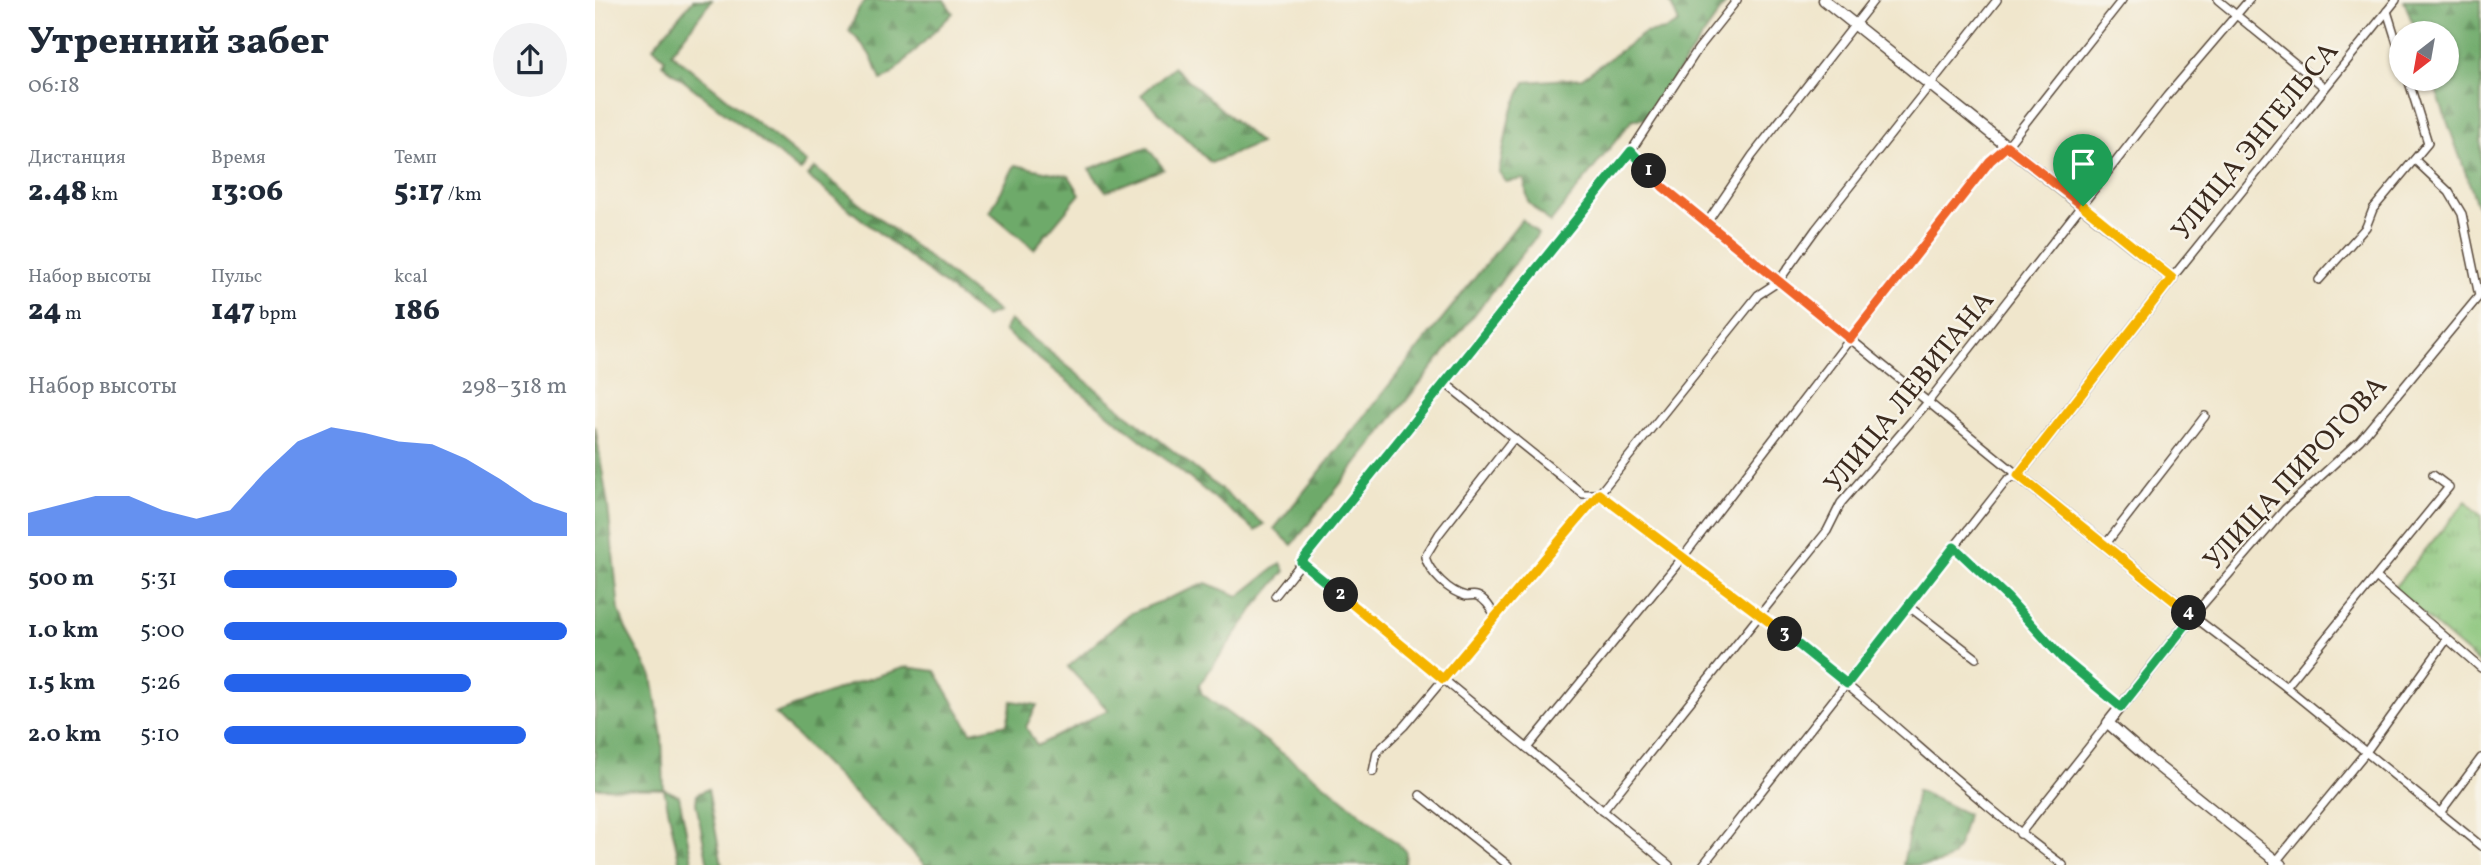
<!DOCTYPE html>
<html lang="ru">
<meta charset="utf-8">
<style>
:root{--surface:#fff;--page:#f2f2f3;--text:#1f2937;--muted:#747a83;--accent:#2563eb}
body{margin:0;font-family:Vollkorn,serif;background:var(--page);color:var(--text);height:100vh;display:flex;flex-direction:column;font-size:26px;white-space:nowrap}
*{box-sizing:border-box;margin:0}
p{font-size:23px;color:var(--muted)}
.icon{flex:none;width:38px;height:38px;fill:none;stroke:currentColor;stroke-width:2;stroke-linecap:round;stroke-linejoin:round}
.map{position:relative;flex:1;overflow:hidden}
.drawer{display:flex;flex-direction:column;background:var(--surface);width:595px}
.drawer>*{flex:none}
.needle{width:46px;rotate:211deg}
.controls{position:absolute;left:1794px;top:21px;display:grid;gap:14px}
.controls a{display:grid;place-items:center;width:70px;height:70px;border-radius:50%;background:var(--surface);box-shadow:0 2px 5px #0004;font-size:35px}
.pin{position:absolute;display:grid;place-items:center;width:60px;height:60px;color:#fff;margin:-72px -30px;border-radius:50% 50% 50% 0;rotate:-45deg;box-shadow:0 0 7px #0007}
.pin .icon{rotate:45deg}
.km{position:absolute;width:35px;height:35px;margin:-18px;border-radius:50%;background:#222;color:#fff;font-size:19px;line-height:35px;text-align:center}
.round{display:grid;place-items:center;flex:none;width:74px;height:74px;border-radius:37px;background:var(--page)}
.head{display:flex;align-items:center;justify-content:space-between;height:119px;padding:0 28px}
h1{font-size:38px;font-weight:800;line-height:52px}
.stats{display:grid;grid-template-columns:repeat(3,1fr);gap:10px;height:119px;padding:7px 28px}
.stats div{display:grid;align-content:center}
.stats b{font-size:30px;font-weight:800}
.stats small{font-size:19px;font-weight:400}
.stats p{font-size:19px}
.chart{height:196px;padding:14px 28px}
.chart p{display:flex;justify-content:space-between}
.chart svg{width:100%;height:126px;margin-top:7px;fill:var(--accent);opacity:.7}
ul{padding:0 28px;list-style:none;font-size:23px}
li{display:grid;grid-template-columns:112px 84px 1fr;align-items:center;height:52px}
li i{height:18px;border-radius:9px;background:var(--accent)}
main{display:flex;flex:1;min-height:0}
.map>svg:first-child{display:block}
.forest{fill:url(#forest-firs);stroke:#546a44;stroke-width:2}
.park{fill:url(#park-tufts);stroke:#62784c;stroke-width:2}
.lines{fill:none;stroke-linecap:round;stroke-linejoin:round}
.street-casing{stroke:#564638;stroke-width:10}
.secondary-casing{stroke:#564638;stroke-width:13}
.street{stroke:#fff;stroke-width:7}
.secondary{stroke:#fff;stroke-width:10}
.split-1-casing{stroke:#fff;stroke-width:14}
.split-2-casing{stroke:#fff;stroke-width:14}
.split-3-casing{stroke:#fff;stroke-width:14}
.split-4-casing{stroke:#fff;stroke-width:14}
.split-5-casing{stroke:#fff;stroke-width:14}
.split-1{stroke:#f0652b;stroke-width:9}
.split-2{stroke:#22a559;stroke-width:9}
.split-3{stroke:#f5b400;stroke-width:9}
.split-4{stroke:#22a559;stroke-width:9}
.split-5{stroke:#f5b400;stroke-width:9}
.labels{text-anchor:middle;stroke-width:5;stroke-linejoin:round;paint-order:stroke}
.street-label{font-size:28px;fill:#3b2a1e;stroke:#f7f3e8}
</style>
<main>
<section class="drawer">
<div class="head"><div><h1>Утренний забег</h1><p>06:18</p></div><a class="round"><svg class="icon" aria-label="share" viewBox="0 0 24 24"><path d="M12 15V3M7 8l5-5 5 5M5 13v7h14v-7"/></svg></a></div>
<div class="stats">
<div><p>Дистанция</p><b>2.48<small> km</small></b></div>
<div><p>Время</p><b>13:06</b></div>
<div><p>Темп</p><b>5:17<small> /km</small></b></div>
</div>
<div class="stats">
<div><p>Набор высоты</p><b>24<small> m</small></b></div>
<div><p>Пульс</p><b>147<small> bpm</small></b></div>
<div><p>kcal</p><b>186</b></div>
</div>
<div class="chart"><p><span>Набор высоты</span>298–318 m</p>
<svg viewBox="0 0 160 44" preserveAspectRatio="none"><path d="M0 44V36L10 33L20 30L30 30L40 35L50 38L60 35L70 22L80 11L90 6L100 8L110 11L120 12L130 17L140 24L150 32L160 36V44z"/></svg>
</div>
<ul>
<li><b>500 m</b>5:31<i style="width:68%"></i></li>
<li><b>1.0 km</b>5:00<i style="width:100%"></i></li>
<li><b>1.5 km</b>5:26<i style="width:72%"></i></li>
<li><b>2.0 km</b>5:10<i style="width:88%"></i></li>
</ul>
</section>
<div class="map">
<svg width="1886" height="865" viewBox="0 0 1886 865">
<defs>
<pattern id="forest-firs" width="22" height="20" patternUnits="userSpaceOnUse" patternTransform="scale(1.75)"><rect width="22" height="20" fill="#6eaa6a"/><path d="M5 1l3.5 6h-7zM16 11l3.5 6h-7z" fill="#5c8b57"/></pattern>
<pattern id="park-tufts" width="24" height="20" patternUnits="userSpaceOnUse" patternTransform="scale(1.75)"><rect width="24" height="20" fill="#89c57a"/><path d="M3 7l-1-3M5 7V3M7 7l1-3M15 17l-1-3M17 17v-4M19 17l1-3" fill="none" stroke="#71a063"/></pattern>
</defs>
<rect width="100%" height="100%" fill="#f7f3e8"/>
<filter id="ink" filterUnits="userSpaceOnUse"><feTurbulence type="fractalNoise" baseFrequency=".0143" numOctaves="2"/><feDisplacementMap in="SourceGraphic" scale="14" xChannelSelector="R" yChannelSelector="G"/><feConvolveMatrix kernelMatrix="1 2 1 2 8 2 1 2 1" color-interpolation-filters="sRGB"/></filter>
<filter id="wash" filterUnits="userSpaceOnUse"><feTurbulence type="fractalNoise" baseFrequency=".00686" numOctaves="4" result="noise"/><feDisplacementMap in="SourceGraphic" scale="28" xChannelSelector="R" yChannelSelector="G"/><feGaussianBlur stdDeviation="1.57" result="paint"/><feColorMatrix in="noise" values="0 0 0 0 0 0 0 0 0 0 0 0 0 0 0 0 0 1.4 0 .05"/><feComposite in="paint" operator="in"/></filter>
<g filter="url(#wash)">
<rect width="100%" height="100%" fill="#f0e6cc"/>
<!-- forest -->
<g class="forest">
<polygon points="98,0 117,0 76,53 212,163 205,171 67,64 70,59 58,47"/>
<path d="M 271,0 L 349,0 L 358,13 L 294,77 L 286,80 C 279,59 271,46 254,31 L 264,8 Z"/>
<polygon points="1074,0 1133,0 1050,119 1038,119 955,223 933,202 929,179 911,182 904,172 915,115 930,82 987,78 1050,33 1070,30 1084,23"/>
<polygon points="1809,0 1886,0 1886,216 1837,79 1852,79 1852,33 1821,33"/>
<polygon points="578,67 665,143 616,163 546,95"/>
<polygon points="552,147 569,169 511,191 494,169"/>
<polygon points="420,165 474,176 485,194 439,249 395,212"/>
<polygon points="220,168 403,312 390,317 212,176"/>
<polygon points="927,219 943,234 697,545 679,529"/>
<polygon points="415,320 669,524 661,531 409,331"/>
<polygon points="0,426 13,506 24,610 31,629 57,676 67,736 69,789 84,796 98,865 85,865 69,789 0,788"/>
<polygon points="686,563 690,571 663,603 604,685 607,694 737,790 811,851 810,865 330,865 180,714 257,684 311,667 340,671 376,732 412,724 417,701 442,705 431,727 442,746 513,710 473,667 534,614 611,583 644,596"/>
<polygon points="113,789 127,865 113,865 101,803 102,794"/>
<path d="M 1322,790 L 1372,814 C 1360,864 1359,865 1308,865 Z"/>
</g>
<!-- park -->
<polygon class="park" points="1871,501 1886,516 1886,665 1798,589"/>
</g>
<g filter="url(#ink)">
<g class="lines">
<!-- street casing -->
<g class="street-casing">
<g id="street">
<polyline points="1623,0 1729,87"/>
<polyline points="1792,11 1806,56"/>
<polyline points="1036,151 1068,187 1423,475 1412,480 1108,865"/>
<polyline points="1820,160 1854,192 1867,214 1884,296 1765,440 1690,509 1598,616 1691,687 1886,846"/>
<polyline points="1113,221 1157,156 1279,0"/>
<polyline points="1577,278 1801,0"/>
<polyline points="1724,280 1771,227 1778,209 1833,143 1813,79"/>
<path d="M 850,383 L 988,494 L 1004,494 C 1087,557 1172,618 1252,685 C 1324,745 1392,810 1468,865"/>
<polyline points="1510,545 1610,416"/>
<polyline points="1359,547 1413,598 1467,658 1526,707"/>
<polyline points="706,562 1074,865"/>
<polyline points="1781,577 1886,668"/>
<polyline points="680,596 1036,151 1103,49 1142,0"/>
<polyline points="1313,606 1381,658"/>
<path d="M 901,617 C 896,609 891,599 882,596 C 879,595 874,596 871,596 C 854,592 835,573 830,557 L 844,534 L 919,438"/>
<polyline points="1691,687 1854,487 1838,475"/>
<polyline points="932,748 1088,557 1255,339 1395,161 1412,146 1527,0"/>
<polyline points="778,772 782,752 809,726 1004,494 1163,295 1183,282 1221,229 1402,0"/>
<polyline points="825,795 913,865"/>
<polyline points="1008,811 1232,531 1246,503 1333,402 1572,96 1654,0"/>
<polyline points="1845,813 1886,758"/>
<polyline points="1425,834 1513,723"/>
<polyline points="1679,864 1771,752 1852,639"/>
</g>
</g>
<!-- secondary casing -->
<g class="secondary-casing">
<polyline id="secondary" points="1229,0 1577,278 1423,475 1598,616 1513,723 1554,759 1686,865"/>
</g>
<!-- street -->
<use href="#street" class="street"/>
<!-- secondary -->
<use href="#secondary" class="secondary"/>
</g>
</g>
<g class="lines" filter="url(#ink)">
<!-- split-1 casing -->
<g class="split-1-casing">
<polyline id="split-1" points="1054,171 1068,187 1255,339 1395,161 1412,146 1488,206"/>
</g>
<!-- split-2 casing -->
<g class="split-2-casing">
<polyline id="split-2" points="746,595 706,562 1036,151 1054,171"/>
</g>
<!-- split-3 casing -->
<g class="split-3-casing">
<polyline id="split-3" points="746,595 848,679 1004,494 1190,634"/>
</g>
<!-- split-4 casing -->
<g class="split-4-casing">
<polyline id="split-4" points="1190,634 1252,684 1359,547 1413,598 1467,658 1526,707 1598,616 1594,613"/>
</g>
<!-- split-5 casing -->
<g class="split-5-casing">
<polyline id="split-5" points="1488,206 1577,278 1423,475 1594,613"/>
</g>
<!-- split-1 -->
<use href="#split-1" class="split-1"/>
<!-- split-2 -->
<use href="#split-2" class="split-2"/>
<!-- split-3 -->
<use href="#split-3" class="split-3"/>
<!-- split-4 -->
<use href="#split-4" class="split-4"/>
<!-- split-5 -->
<use href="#split-5" class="split-5"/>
</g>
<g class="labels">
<!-- street labels -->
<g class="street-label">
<text transform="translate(1659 140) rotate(-51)" y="10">УЛИЦА ЭНГЕЛЬСА</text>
<text transform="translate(1313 391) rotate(-51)" y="10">УЛИЦА ЛЕВИТАНА</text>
<text transform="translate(1699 472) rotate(-47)" y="10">УЛИЦА ПИРОГОВА</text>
</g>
</g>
</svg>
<div class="controls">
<a><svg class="needle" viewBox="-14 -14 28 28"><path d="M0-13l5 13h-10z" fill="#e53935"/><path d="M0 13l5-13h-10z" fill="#747a83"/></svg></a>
</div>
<div class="pin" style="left:1488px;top:206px;background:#1e9e55"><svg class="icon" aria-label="arrive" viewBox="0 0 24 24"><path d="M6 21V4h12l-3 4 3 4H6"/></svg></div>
<b class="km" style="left:1054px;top:171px">1</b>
<b class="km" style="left:746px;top:595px">2</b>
<b class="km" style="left:1190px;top:634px">3</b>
<b class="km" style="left:1594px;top:613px">4</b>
</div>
</main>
